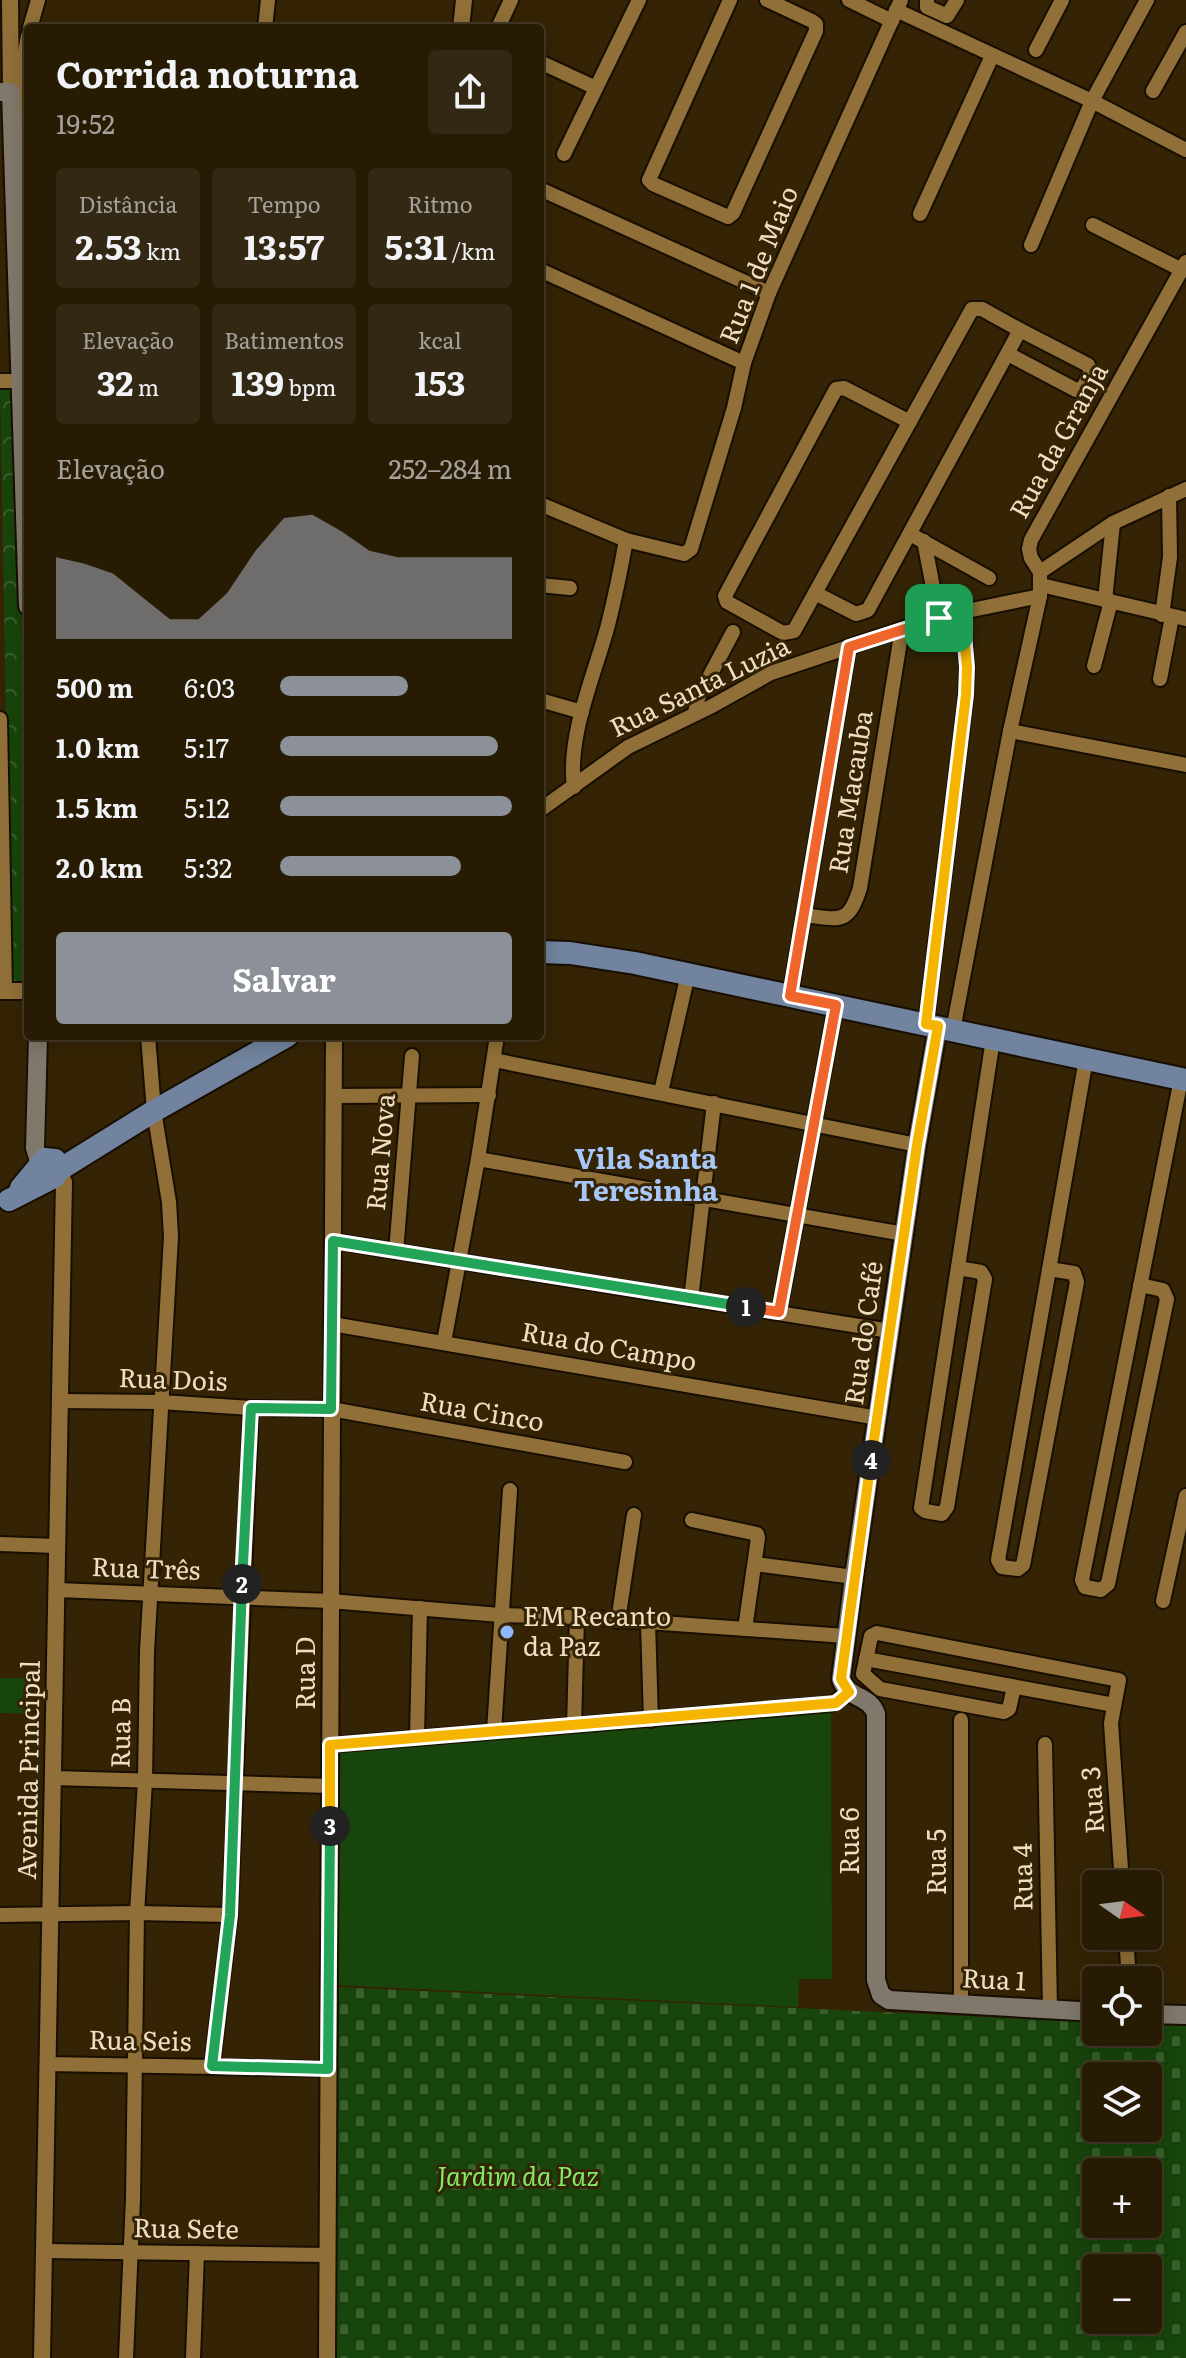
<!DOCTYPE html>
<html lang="pt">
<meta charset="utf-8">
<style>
:root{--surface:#271b04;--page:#332813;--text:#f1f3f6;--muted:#a4a19a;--line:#433926;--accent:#8c9099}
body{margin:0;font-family:Literata,serif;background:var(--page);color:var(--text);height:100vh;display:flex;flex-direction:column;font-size:30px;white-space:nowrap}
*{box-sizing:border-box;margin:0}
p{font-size:26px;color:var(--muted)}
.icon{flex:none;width:44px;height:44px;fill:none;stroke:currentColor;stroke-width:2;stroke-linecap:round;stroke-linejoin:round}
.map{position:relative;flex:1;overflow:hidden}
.sheet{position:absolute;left:24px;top:24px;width:520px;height:1016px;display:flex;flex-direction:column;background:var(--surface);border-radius:8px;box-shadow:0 4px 20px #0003,0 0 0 2px var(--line)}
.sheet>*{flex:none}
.needle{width:52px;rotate:104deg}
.fabs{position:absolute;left:1082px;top:1870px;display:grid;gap:16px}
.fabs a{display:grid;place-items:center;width:80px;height:80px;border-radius:8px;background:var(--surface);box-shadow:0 4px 20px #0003,0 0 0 2px var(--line);font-size:40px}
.pin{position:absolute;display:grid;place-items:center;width:68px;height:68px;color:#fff;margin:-34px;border-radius:16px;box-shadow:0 4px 12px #0006}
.km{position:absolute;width:40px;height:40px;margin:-20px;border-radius:50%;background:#222;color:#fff;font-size:22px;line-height:40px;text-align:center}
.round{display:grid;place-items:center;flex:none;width:84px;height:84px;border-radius:8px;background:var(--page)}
.summary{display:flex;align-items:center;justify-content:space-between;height:136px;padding:0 32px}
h1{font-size:36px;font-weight:700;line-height:60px}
.metrics{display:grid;grid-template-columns:repeat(3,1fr);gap:12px;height:136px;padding:8px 32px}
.metrics div{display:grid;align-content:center;border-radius:8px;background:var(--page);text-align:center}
.metrics b{font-size:34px;font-weight:700}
.metrics small{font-size:22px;font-weight:400}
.metrics p{font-size:22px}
.chart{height:224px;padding:16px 32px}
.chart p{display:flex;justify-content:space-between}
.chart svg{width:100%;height:144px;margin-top:8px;fill:var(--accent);opacity:.7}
.button{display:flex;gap:16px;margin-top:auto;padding:16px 32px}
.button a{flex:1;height:92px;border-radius:8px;background:var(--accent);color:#fff;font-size:32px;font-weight:700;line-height:92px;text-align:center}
ul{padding:0 32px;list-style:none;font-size:26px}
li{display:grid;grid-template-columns:128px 96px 1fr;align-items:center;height:60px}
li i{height:20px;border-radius:10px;background:var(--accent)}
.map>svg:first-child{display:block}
.green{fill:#18450b}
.cemetery{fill:url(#cemetery-stones);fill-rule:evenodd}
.park{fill:url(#park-crowns)}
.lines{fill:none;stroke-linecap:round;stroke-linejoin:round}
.minor-casing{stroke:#180e01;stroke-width:18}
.tertiary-casing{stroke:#180e01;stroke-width:20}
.secondary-casing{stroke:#180e01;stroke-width:22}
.primary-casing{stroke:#180e01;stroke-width:26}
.minor{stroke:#907038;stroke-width:14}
.tertiary{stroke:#907038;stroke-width:16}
.secondary{stroke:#80796b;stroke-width:18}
.primary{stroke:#71839e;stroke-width:22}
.split-1-casing{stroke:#fff;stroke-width:16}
.split-2-casing{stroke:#fff;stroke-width:16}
.split-3-casing{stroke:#fff;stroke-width:16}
.split-4-casing{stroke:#fff;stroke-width:16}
.split-5-casing{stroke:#fff;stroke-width:16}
.split-1{stroke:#f0652b;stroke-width:10}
.split-2{stroke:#22a559;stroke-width:10}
.split-3{stroke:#22a559;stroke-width:10}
.split-4{stroke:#f5b400;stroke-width:10}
.split-5{stroke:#f5b400;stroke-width:10}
.poi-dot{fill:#8eb8fd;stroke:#342405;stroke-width:3}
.labels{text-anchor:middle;stroke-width:6;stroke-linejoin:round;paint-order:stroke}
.street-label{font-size:26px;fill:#f0dec2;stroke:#342405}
.poi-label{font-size:26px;fill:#f0dec2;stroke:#342405;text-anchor:start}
.park-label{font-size:26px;font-style:italic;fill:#7feb66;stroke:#342405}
.neighbourhood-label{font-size:28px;font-weight:bold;fill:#a7c6f9;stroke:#342405}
</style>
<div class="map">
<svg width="1186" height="2358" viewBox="0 0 1186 2358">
<defs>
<pattern id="cemetery-stones" width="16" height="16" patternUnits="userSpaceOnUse" patternTransform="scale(2)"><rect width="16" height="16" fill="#18450b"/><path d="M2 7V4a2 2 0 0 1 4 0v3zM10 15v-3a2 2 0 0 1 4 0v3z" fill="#3a5f2d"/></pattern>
<pattern id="park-crowns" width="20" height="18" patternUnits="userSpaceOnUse" patternTransform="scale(2)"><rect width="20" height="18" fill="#18450b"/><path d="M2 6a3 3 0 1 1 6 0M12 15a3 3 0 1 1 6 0" fill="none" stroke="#3a5f2d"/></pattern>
</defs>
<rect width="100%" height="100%" fill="#342405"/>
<!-- green -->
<g class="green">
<polygon points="0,1678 31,1678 30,1714 0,1713"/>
<polygon points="831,1709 832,1979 799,1979 798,2007 335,1985 335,1748"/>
</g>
<!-- cemetery -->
<path class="cemetery" d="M 336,1987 L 1096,2022 L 1096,2032 L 1148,2032 L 1148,2024 L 1186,2026 L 1186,2358 L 336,2358 ZM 1096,2076 L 1148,2076 L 1148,2128 L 1096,2128 ZM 1096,2172 L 1148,2172 L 1148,2224 L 1096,2224 ZM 1096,2268 L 1148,2268 L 1148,2320 L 1096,2320 Z"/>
<!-- park -->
<polygon class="park" points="0,388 14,388 28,829 28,982 11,982"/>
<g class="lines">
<!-- minor casing -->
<g class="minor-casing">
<g id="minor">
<polyline points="730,0 649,180 653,184 728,217 733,213 816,31 816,24 812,21 767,0"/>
<polyline points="849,0 892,21"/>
<polyline points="927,0 927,7 947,16 957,0"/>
<polyline points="896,10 1092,101 1186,150"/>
<polyline points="30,28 38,0"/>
<polyline points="265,28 268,0"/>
<polyline points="498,28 511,0"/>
<polyline points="28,36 23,63 28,177"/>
<polyline points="1036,50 1062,0"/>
<polyline points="540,62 596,88"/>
<polyline points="1153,91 1186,32"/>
<polyline points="564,154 639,0"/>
<polyline points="540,189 769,293"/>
<polyline points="920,214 992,56"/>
<polyline points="1093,225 1182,270"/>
<polyline points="1031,245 1092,101 1147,0"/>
<polyline points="540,270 744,363"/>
<polyline points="1008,354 1076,390 1083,388 1091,372 1088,365 1020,330"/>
<polyline points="0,381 21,381"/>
<polyline points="540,504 626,540 684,554 691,549 734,408 744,363 769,293 901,0"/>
<polyline points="910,534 989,578"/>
<polyline points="924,541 939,618"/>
<polyline points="1040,572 1113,523 1186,489"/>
<polyline points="540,585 570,588"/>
<polyline points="1041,585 1186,619"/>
<path d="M 815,593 L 856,614 L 868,610 L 1020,330 L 982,309 L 972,309 C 913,416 853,524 794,631 L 783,633 L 727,602 L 725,596 L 836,389 L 844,388 L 910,422"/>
<polyline points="1105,600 1113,523"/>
<polyline points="1162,615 1170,557 1169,496"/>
<polyline points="1094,666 1111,601"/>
<polyline points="1160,679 1172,617"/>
<polyline points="540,700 582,712"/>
<polyline points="695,713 698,698 733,632"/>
<polyline points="0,719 5,991"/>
<polyline points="1010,731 1186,765"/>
<path d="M 574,787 C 567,735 595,674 608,625 C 615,597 621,568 626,540"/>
<polyline points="540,810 628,747 712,706 771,673 902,629 962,612 1040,596"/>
<path d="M 803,915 C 840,919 848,926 860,888 L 902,629"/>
<polyline points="790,996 849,647"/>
<polyline points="926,1024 966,695 967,667 962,612"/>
<polyline points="953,1030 1010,731 1040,596 1040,572 1031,558 1029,549 1031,540 1186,262"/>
<polyline points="494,1060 917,1145"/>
<polyline points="661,1092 688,974"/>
<polyline points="333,1096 489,1095"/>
<polyline points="478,1159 904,1234"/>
<polyline points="333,1241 890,1331"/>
<polyline points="396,1252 412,1056"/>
<polyline points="958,1268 981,1272 985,1279 947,1507 942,1514 925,1511 921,1508 993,1039"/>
<polyline points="1049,1269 1074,1273 1077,1282 1023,1565 1018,1569 1002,1567 998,1560 1086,1059"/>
<polyline points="1140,1285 1163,1290 1167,1299 1108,1584 1101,1590 1085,1587 1082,1580 1181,1079"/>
<polyline points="691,1299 714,1103"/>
<polyline points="779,1312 836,1005"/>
<polyline points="332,1324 878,1418"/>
<polyline points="444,1342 478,1159 497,1036"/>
<polyline points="60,1401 161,1402 251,1408 331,1409 625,1462"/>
<polyline points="692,1520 757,1534 758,1538 745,1629"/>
<polyline points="0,1544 57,1546"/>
<polyline points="755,1564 854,1577"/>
<polyline points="57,1590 330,1601 500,1615 577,1617 846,1636"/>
<polyline points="1163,1601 1186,1496"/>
<polyline points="618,1621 634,1515"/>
<polyline points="648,1623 651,1720"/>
<polyline points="866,1659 1114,1705"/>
<polyline points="1014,1687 1009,1709 1004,1712 880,1689 863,1674 871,1636 877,1633 1119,1680 1111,1723 1122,1884"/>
<polyline points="574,1725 577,1617"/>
<polyline points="494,1731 510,1490"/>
<polyline points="417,1737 420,1608"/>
<polyline points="1045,1744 1050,2009"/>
<polyline points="330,1745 831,1704 849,1692"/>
<polyline points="53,1778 330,1786"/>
<polyline points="0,1915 137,1913 230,1915"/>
<polyline points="1126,1936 1129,1980"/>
<polyline points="961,2004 961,1720"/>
<polyline points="48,2064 328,2069"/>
<polyline points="212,2066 230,1915 251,1408"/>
<polyline points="44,2251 328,2255"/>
<polyline points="126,2358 133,2199 137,1913 145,1781 147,1651 171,1237 169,1202 154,1111 148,1036"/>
<polyline points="193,2358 197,2253"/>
</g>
</g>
<!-- tertiary casing -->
<g class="tertiary-casing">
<g id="tertiary">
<polyline points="10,0 11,92"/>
<polyline points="461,28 464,0"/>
<polyline points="0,991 28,991"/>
<polyline points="42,2358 64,1182 58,1172"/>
<polyline points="327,2358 334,1036"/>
</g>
</g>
<!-- secondary casing -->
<g class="secondary-casing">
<g id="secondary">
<polyline points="0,92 11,92 28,606"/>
<path d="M 938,1026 L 917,1145 L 854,1577 L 841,1679 C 847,1699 870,1695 876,1714 L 876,1980 L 881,1995 L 889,2000 L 1096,2012"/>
<polyline points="38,1036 35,1148 40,1164"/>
<polyline points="1148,2014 1186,2015"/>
</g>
</g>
<!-- primary casing -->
<g class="primary-casing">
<g id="primary">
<polyline points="540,952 570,953 635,963 1186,1080"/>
<polyline points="21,1188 45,1159 55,1160 59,1170"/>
<polyline points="9,1200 54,1177 59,1170 154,1111 287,1036"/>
</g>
</g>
<!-- minor -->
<use href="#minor" class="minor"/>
<!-- tertiary -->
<use href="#tertiary" class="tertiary"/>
<!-- secondary -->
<use href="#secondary" class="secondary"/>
<!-- primary -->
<use href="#primary" class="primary"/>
</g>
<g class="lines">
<!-- split-1 casing -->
<g class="split-1-casing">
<polyline id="split-1" points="746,1307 779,1312 836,1005 790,996 849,647 939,618"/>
</g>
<!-- split-2 casing -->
<g class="split-2-casing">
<polyline id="split-2" points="242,1584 251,1408 331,1409 333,1241 746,1307"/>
</g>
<!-- split-3 casing -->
<g class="split-3-casing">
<polyline id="split-3" points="242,1584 230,1915 212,2066 328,2069 330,1826"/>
</g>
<!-- split-4 casing -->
<g class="split-4-casing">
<polyline id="split-4" points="330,1826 330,1745 836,1703 849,1692 841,1679 871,1460"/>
</g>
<!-- split-5 casing -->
<g class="split-5-casing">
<polyline id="split-5" points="871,1460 917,1145 938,1026 926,1024 966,695 967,667 962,612 939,618"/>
</g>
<!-- split-1 -->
<use href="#split-1" class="split-1"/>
<!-- split-2 -->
<use href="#split-2" class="split-2"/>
<!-- split-3 -->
<use href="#split-3" class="split-3"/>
<!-- split-4 -->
<use href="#split-4" class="split-4"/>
<!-- split-5 -->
<use href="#split-5" class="split-5"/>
</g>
<!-- markers -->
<circle class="poi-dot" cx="507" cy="1632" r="8"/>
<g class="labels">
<!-- street labels -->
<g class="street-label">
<text transform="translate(759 265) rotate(-68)" y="9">Rua 1 de Maio</text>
<text transform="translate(1059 441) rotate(-61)" y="9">Rua da Granja</text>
<text transform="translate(700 687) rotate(-26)" y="9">Rua Santa Luzia</text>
<text transform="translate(851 792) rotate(-81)" y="9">Rua Macauba</text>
<text transform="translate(381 1152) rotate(-85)" y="9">Rua Nova</text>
<text transform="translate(864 1333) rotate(-82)" y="9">Rua do Café</text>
<text transform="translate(609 1347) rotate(10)" y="9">Rua do Campo</text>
<text transform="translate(173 1380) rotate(2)" y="9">Rua Dois</text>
<text transform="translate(482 1412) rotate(10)" y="9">Rua Cinco</text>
<text transform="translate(146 1569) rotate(2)" y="9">Rua Três</text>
<text transform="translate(306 1673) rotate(-90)" y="9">Rua D</text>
<text transform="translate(121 1733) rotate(-89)" y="9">Rua B</text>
<text transform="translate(29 1770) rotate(-89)" y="9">Avenida Principal</text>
<text transform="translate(1093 1800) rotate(-94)" y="9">Rua 3</text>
<text transform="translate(850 1841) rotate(-90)" y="9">Rua 6</text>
<text transform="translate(937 1862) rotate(-90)" y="9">Rua 5</text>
<text transform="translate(1023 1877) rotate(-91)" y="9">Rua 4</text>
<text transform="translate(994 1980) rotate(3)" y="9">Rua 1</text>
<text transform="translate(140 2041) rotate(1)" y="9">Rua Seis</text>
<text transform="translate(186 2229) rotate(1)" y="9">Rua Sete</text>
</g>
<!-- poi labels -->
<g class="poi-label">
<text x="523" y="1626">EM Recanto<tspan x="523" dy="30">da Paz</tspan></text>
</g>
<!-- park labels -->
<g class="park-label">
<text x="518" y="2186">Jardim da Paz</text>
</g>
<!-- neighbourhood labels -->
<g class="neighbourhood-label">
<text x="646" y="1169">Vila Santa<tspan x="646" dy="32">Teresinha</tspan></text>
</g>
</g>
</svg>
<div class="fabs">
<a><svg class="needle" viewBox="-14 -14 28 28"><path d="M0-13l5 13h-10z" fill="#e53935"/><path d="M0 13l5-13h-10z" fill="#a4a19a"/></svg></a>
<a><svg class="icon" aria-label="locate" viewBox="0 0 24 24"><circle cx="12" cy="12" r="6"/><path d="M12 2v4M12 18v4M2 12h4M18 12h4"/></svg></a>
<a><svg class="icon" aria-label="layers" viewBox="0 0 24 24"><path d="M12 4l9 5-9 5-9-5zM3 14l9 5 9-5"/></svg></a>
<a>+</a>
<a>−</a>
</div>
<div class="pin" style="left:939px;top:618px;background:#1e9e55"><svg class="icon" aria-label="arrive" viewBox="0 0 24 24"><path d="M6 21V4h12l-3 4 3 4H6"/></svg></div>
<b class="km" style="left:746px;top:1307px">1</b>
<b class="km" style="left:242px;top:1584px">2</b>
<b class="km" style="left:330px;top:1826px">3</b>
<b class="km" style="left:871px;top:1460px">4</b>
<section class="sheet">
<div class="summary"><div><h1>Corrida noturna</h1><p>19:52</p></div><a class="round"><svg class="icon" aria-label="share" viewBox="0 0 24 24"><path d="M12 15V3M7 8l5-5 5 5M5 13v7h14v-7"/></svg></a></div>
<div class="metrics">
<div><p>Distância</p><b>2.53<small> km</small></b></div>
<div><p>Tempo</p><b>13:57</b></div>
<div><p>Ritmo</p><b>5:31<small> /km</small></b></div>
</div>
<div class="metrics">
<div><p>Elevação</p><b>32<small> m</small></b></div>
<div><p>Batimentos</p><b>139<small> bpm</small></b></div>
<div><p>kcal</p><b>153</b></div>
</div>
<div class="chart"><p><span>Elevação</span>252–284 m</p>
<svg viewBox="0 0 160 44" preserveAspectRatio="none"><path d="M0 44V19L10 21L20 24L30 31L40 38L50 38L60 30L70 17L80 7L90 6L100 11L110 17L120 19L130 19L140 19L150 19L160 19V44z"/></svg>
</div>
<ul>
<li><b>500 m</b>6:03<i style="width:55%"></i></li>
<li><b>1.0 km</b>5:17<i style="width:94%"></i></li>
<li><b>1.5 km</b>5:12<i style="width:100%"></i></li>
<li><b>2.0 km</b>5:32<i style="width:78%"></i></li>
</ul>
<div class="button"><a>Salvar</a></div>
</section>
</div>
